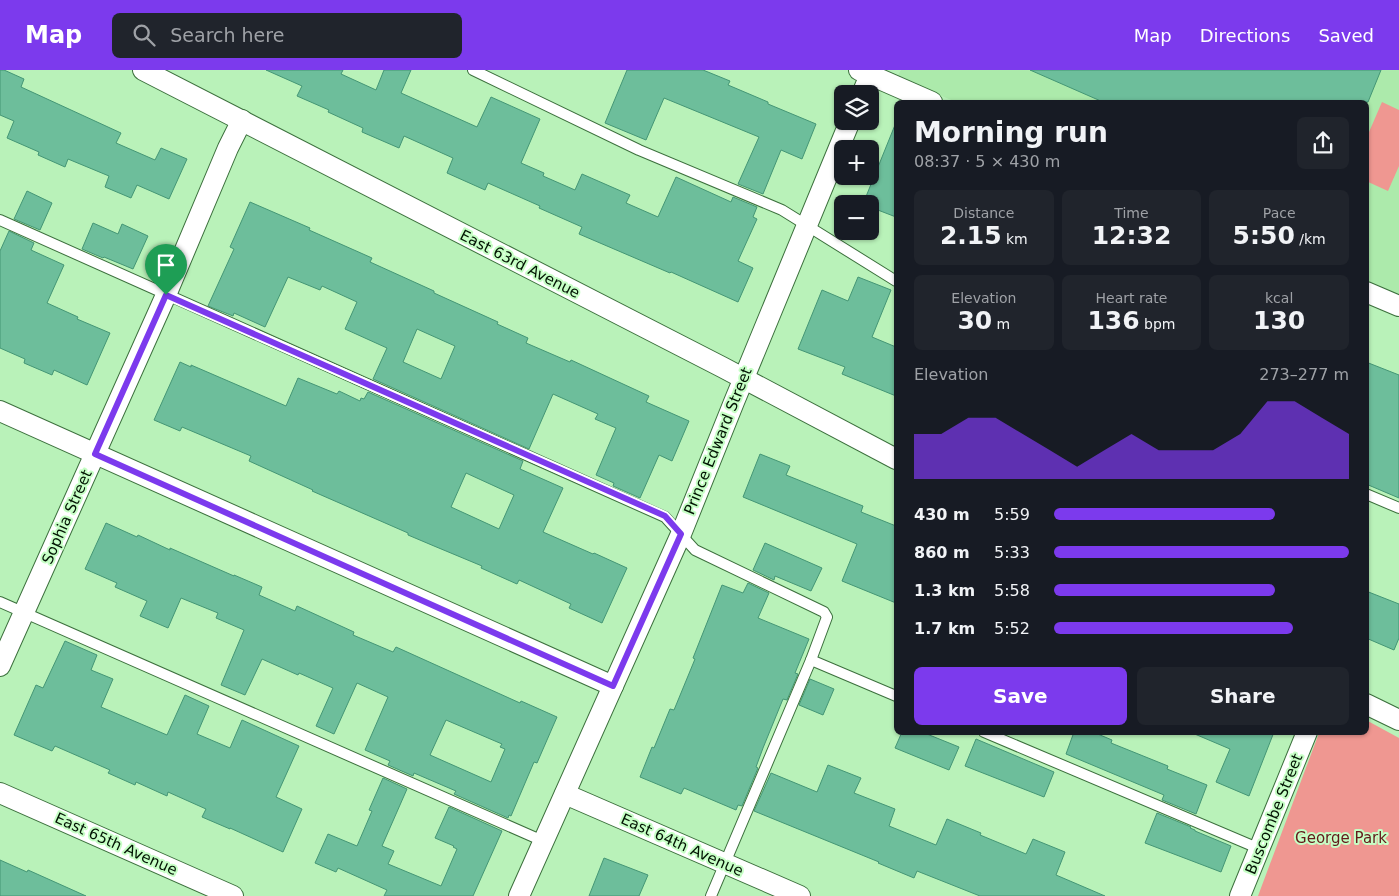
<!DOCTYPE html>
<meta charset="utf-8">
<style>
:root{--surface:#171b24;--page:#20242c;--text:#f1f3f6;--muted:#9ea1a6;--accent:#7c3aed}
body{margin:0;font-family:"DejaVu Sans",sans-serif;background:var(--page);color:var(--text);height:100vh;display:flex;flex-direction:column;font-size:19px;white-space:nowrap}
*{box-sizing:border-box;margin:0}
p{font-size:16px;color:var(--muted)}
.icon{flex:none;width:28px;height:28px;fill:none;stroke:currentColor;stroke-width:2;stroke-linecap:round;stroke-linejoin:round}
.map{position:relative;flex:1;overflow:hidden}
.details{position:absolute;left:894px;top:30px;width:475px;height:635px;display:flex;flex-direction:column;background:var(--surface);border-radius:8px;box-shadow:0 1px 4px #0004}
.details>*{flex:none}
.buttons{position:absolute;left:834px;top:15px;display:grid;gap:10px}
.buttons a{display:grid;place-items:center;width:45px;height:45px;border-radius:8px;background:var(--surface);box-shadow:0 1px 4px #0004;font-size:25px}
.pin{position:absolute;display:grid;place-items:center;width:42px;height:42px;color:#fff;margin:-51px -21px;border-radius:50% 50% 50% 0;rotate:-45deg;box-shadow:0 0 5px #0007}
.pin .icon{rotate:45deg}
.round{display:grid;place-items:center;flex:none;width:52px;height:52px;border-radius:8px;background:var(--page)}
.summary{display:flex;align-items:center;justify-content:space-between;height:85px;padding:0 20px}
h1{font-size:28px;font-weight:800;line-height:38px}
.metrics{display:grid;grid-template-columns:repeat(3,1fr);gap:8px;height:85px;padding:5px 20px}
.metrics div{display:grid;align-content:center;border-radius:8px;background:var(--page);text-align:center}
.metrics b{font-size:25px;font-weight:800}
.metrics small{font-size:14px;font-weight:400}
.metrics p{font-size:14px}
.chart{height:140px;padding:10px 20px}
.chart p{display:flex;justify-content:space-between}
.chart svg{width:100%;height:90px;margin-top:5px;fill:var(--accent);opacity:.7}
.action{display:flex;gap:10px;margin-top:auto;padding:10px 20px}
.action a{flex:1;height:58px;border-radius:8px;background:var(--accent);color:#fff;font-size:20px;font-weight:800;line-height:58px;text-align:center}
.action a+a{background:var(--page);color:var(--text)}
ul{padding:0 20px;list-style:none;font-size:16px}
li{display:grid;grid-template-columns:80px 60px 1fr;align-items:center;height:38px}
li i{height:12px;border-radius:6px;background:var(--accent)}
header{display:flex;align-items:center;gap:30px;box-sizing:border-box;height:70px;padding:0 25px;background:var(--accent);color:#fff}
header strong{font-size:24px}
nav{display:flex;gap:28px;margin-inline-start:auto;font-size:18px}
.search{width:350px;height:45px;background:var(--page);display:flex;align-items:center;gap:12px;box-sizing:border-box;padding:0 18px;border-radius:8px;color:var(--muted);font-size:19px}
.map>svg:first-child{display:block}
.built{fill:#aceaab}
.green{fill:#ef9791}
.building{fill:#6dbe9b;stroke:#449675;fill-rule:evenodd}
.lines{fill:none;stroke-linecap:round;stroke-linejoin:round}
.service-casing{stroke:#3c703d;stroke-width:12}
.minor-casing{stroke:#3c703d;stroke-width:22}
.service{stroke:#fff;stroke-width:10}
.minor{stroke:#fff;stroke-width:20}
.route-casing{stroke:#fff;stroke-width:10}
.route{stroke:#7c3aed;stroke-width:6}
.labels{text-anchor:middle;stroke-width:4;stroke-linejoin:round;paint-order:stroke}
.street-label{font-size:15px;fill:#021403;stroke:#c6ffc5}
.park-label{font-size:15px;fill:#62191a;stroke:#c6ffc5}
</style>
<header>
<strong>Map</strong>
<div class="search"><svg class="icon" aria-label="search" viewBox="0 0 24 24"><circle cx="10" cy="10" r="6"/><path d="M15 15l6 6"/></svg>Search here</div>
<nav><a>Map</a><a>Directions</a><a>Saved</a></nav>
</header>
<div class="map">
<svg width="1399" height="826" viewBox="0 0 1399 826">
<rect width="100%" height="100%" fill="#b9f2b9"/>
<!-- built -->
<polygon class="built" points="901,0 1399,0 1399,225 1366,211 1366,32 956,32 897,7"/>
<!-- green -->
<g class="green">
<polygon points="1382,32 1399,40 1399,96 1388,121 1366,111 1366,69"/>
<polygon points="1366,650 1399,668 1399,826 1258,826 1319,663 1366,662"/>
</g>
<!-- building -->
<g class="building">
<polygon points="0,0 4,0 24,9 21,17 121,63 116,73 155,90 161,78 187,89 169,129 137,115 131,128 105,117 109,106 68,89 65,97 38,85 39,82 7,68 14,51 0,45"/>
<polygon points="266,0 343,0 341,4 376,20 384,0 411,0 401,23 477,57 491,27 540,49 521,93 544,103 543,106 575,120 582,104 630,125 626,133 658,147 676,107 731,132 733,127 757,137 753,147 757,149 738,191 753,198 738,232 671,202 670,203 579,164 582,157 539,138 540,136 488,113 485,120 447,103 453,88 404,66 399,78 362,62 363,58 328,42 329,40 297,26 302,16"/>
<polygon points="627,0 703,0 730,11 728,15 768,32 768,34 816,54 802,89 781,80 763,124 738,114 759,67 664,28 646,70 605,53"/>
<polygon points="1030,0 1381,0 1368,32 1103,32"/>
<polygon points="895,55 896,55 896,147 870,137 870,134 863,134"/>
<polygon points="27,121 52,133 40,160 14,149"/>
<path d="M 250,132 L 310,158 L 309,160 L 372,188 L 370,192 L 434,221 L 434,223 L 498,252 L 497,254 L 528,268 L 526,273 L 570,292 L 571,290 L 649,326 L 646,332 L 689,351 L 672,391 L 659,385 L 640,428 L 613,416 L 614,413 L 596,405 L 616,358 L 595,349 L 598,344 L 553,324 L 529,379 L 373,309 L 387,278 L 345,259 L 357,232 L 322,216 L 320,220 L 288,207 L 265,257 L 234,243 L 233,246 L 208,236 L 234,179 L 230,177 ZM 417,259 L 455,276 L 441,309 L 403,292 Z"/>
<polygon points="93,153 118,164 122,154 148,166 133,199 104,187 103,188 82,179"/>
<polygon points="9,161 34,173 31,180 64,195 47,233 78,247 77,249 110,263 87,315 54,300 52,305 24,293 25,289 0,278 0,181"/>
<polygon points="858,207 891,220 872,267 896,277 896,326 842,304 845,297 798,279 822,220 848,231"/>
<path d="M 180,292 L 191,297 L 191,295 L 286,336 L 298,308 L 337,324 L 339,321 L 360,331 L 361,328 L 364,329 L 368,322 L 523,391 L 520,399 L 563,418 L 543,462 L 593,484 L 594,483 L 627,498 L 602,553 L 569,538 L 571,534 L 519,510 L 517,514 L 481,498 L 482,496 L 434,476 L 408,465 L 408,463 L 312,421 L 313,420 L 249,391 L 251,386 L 182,357 L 180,361 L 154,350 ZM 466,403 L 514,425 L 499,459 L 451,437 Z"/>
<polygon points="1366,292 1399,305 1399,428 1366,414"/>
<polygon points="760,384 790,396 786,405 863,436 861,442 896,456 896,533 842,511 857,474 743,427"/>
<path d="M 106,453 L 137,467 L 138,465 L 170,480 L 170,478 L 234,506 L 234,505 L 262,517 L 259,525 L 295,541 L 297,536 L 354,562 L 353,565 L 393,582 L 396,577 L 520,633 L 521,631 L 557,647 L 537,693 L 534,692 L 511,746 L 509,745 L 508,748 L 454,724 L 456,721 L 414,703 L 413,706 L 388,695 L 390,691 L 365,680 L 388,627 L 357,613 L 334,664 L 316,656 L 333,618 L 299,603 L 298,605 L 262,589 L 245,625 L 221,615 L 244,560 L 216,548 L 218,543 L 181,528 L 168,558 L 140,546 L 147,531 L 115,517 L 117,513 L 85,499 ZM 446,650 L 502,674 L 500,677 L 505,679 L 491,712 L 430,685 Z"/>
<polygon points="765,473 822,498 811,521 775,506 774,510 753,500"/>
<polygon points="748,513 769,523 758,548 809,569 795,603 798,604 787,630 783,629 763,678 756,697 758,698 742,736 738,735 736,740 684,718 681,724 640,707 652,677 654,678 670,639 674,640 695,589 693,588 722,515 743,523"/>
<polygon points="1366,521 1399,534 1399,568 1394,580 1366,568"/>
<polygon points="65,571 97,585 91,600 113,609 101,637 167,665 185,625 209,636 197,664 230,678 242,650 299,676 276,727 302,739 283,782 230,758 230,759 202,747 206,739 168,722 167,726 136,712 135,715 108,703 110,700 55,676 52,681 14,665 36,615 43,618"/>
<polygon points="810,609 834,619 823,645 799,635"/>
<polygon points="902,662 922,662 959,677 949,700 895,678"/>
<polygon points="1074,662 1093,662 1112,670 1111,673 1168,696 1167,699 1207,715 1196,744 1162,730 1164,725 1066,684"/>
<polygon points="1190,662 1274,662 1249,726 1216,712 1230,679"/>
<polygon points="976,669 1054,702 1044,727 965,696"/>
<polygon points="828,695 861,708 854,723 895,739 889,756 936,775 947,749 981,763 980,765 1026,784 1033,769 1065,782 1056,805 1105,826 980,826 917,801 914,808 878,793 879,792 754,741 771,703 817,722"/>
<polygon points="383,708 407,719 382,776 394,781 388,794 441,816 457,779 453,777 454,776 435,768 449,737 502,761 473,826 384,826 387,820 338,798 336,802 315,793 328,764 357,776 372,741 369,740"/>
<polygon points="1157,743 1191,757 1190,758 1195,760 1195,761 1231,776 1221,802 1145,773"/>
<polygon points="604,788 648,805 639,826 589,826"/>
<polygon points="0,790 27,802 28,800 86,826 0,826"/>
</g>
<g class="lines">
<!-- service casing -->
<g class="service-casing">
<g id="service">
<polyline points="473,0 639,80 782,140 896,211"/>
<polyline points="0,150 665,447 695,480 824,542 827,547 811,590 711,826"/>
<polyline points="1366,424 1399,438"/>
<polyline points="0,532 543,771"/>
<polyline points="811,590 896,626"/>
<polyline points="984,662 1260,779"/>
</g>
</g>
<!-- minor casing -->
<g class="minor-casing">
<g id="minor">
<polyline points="143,0 722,297 896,389"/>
<polyline points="859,0 932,32"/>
<polyline points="862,24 872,0"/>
<polyline points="1366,222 1399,236"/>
<polyline points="0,341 613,616"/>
<polyline points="0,596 166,225 228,78 242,50"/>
<polyline points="1366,634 1399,650"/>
<polyline points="0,723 233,826"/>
<polyline points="565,724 800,826"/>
<polyline points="519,826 681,464 734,332 850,51"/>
<polyline points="1240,826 1307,662"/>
</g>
</g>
<!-- service -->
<use href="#service" class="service"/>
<!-- minor -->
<use href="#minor" class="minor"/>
</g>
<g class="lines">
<!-- route casing -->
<g class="route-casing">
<polygon id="route" points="166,225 665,446 681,464 613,616 95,384"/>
</g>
<!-- route -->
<use href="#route" class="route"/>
</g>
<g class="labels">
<!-- street labels -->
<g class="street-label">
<text transform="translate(520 194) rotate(27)" y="5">East 63rd Avenue</text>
<text transform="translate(718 371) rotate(-68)" y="5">Prince Edward Street</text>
<text transform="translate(67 447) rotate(-66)" y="5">Sophia Street</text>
<text transform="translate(1274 744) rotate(-68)" y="5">Buscombe Street</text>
<text transform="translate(116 774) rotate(24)" y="5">East 65th Avenue</text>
<text transform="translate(682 775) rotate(24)" y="5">East 64th Avenue</text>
</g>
<!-- park labels -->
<g class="park-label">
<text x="1341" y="773">George Park</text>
</g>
</g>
</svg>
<div class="buttons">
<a><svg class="icon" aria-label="layers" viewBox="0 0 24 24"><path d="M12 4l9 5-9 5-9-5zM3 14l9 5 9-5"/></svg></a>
<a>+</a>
<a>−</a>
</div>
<div class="pin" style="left:166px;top:225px;background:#1e9e55"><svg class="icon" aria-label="arrive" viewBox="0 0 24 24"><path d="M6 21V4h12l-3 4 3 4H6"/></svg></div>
<section class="details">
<div class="summary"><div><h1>Morning run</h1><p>08:37 · 5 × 430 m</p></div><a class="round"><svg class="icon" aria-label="share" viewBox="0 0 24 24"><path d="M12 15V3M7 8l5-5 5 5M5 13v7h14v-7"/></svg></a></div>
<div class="metrics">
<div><p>Distance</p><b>2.15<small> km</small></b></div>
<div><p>Time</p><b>12:32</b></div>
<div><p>Pace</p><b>5:50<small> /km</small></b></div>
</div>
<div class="metrics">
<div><p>Elevation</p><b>30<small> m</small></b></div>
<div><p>Heart rate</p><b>136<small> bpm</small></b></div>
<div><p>kcal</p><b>130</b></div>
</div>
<div class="chart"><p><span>Elevation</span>273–277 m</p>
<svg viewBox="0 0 160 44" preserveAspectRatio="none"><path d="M0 44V22L10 22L20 14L30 14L40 22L50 30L60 38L70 30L80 22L90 30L100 30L110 30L120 22L130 6L140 6L150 14L160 22V44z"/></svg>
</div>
<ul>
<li><b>430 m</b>5:59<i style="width:75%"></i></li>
<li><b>860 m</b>5:33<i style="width:100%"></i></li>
<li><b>1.3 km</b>5:58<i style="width:75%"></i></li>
<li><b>1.7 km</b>5:52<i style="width:81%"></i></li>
</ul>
<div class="action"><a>Save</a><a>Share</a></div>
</section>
</div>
